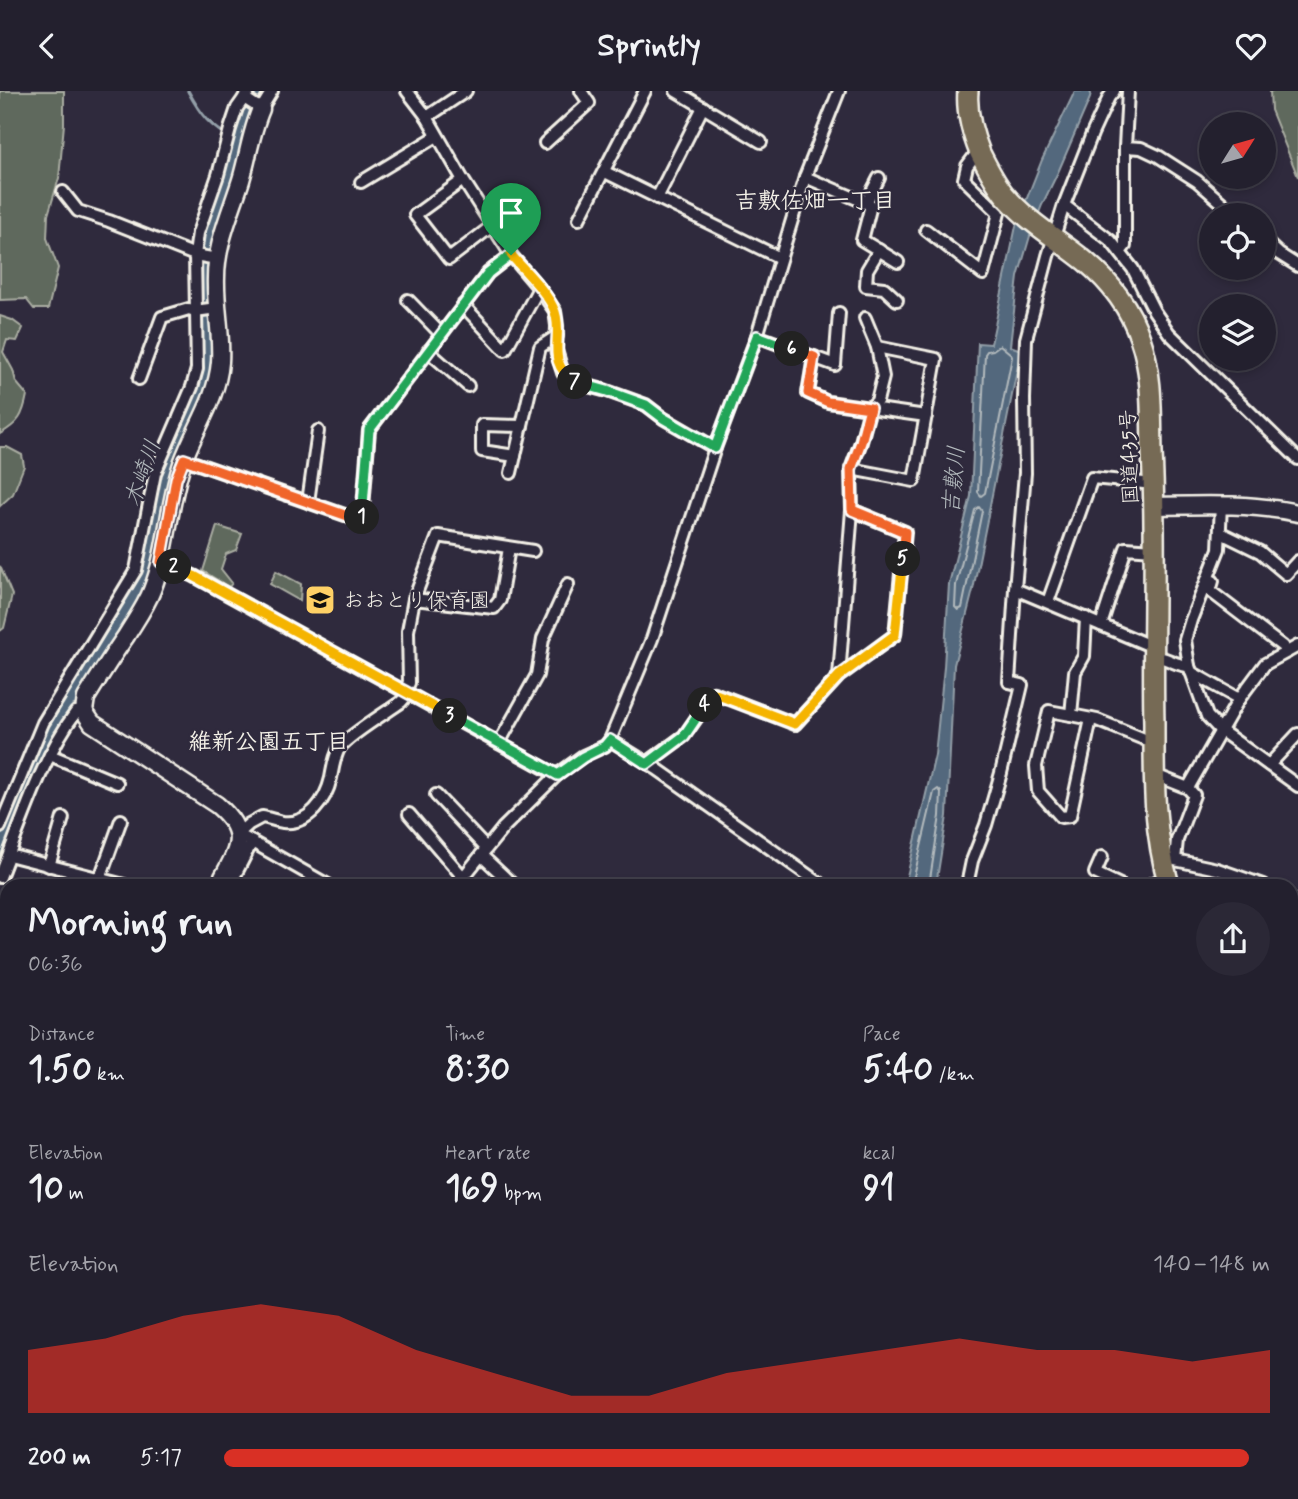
<!DOCTYPE html>
<meta charset="utf-8">
<style>
:root{--surface:#23202e;--page:#2b2836;--text:#f1f3f6;--muted:#a3a3aa;--line:#403e4a;--accent:#d93025}
body{margin:0;font-family:Mynerve,"Klee One",sans-serif;background:var(--page);color:var(--text);height:100vh;display:flex;flex-direction:column;font-size:26px;white-space:nowrap}
*{box-sizing:border-box;margin:0}
p{font-size:23px;color:var(--muted)}
.icon{flex:none;width:38px;height:38px;fill:none;stroke:currentColor;stroke-width:2;stroke-linecap:round;stroke-linejoin:round}
.map{position:relative;flex:1;overflow:hidden}
.panel{position:absolute;left:0px;top:788px;width:1298px;height:621px;display:flex;flex-direction:column;background:var(--surface);border-radius:21px 21px 0 0;box-shadow:0 4px 10px #0003,0 0 0 2px var(--line)}
.panel>*{flex:none}
.needle{width:46px;rotate:53deg}
.buttons{position:absolute;left:1199px;top:21px;display:grid;gap:14px}
.buttons a{display:grid;place-items:center;width:77px;height:77px;border-radius:50%;background:var(--surface);box-shadow:0 4px 10px #0003,0 0 0 2px var(--line);font-size:35px}
.pin{position:absolute;display:grid;place-items:center;width:60px;height:60px;color:#fff;margin:-72px -30px;border-radius:50% 50% 50% 0;rotate:-45deg;box-shadow:0 0 7px #0007}
.pin .icon{rotate:45deg}
.km{position:absolute;width:35px;height:35px;margin:-18px;border-radius:50%;background:#222;color:#fff;font-size:19px;line-height:35px;text-align:center}
.round{display:grid;place-items:center;flex:none;width:74px;height:74px;border-radius:37px;background:var(--page)}
.summary{display:flex;align-items:center;justify-content:space-between;height:119px;padding:0 28px}
h1{font-size:38px;font-weight:800;line-height:52px}
.metrics{display:grid;grid-template-columns:repeat(3,1fr);gap:10px;height:119px;padding:7px 28px}
.metrics div{display:grid;align-content:center}
.metrics b{font-size:35px;font-weight:800}
.metrics small{font-size:19px;font-weight:400}
.metrics p{font-size:19px}
.chart{height:196px;padding:14px 28px}
.chart p{display:flex;justify-content:space-between}
.chart svg{width:100%;height:126px;margin-top:7px;fill:var(--accent);opacity:.7}
ul{padding:0 28px;list-style:none;font-size:23px}
li{display:grid;grid-template-columns:112px 84px 1fr;align-items:center;height:52px}
li i{height:18px;border-radius:9px;background:var(--accent)}
header{display:flex;justify-content:space-between;align-items:center;height:91px;padding:0 28px;background:var(--surface);font-size:32px;font-weight:800}
.map>svg:first-child{display:block}
.green{fill:#5f695d;stroke:#aaada2;stroke-width:2}
.water{fill:#52687d;stroke:#939fa8;stroke-width:2}
.lines{fill:none;stroke-linecap:round;stroke-linejoin:round}
.shore{stroke:#b3babd;stroke-width:2}
.stream{stroke:#939fa8;stroke-width:3.5}
.river{stroke:#52687d;stroke-width:19}
.street-casing{stroke:#f4f1e8;stroke-width:16}
.secondary-casing{stroke:#f4f1e8;stroke-width:21}
.highway-casing{stroke:#f4f1e8;stroke-width:24}
.street{stroke:#2f2a3d;stroke-width:10}
.secondary{stroke:#2f2a3d;stroke-width:16}
.highway{stroke:#766a55;stroke-width:19}
.split-1-casing{stroke:#fff;stroke-width:14}
.split-2-casing{stroke:#fff;stroke-width:14}
.split-3-casing{stroke:#fff;stroke-width:14}
.split-4-casing{stroke:#fff;stroke-width:14}
.split-5-casing{stroke:#fff;stroke-width:14}
.split-6-casing{stroke:#fff;stroke-width:14}
.split-7-casing{stroke:#fff;stroke-width:14}
.split-8-casing{stroke:#fff;stroke-width:14}
.split-1{stroke:#22a559;stroke-width:9}
.split-2{stroke:#f0652b;stroke-width:9}
.split-3{stroke:#f5b400;stroke-width:9}
.split-4{stroke:#22a559;stroke-width:9}
.split-5{stroke:#f5b400;stroke-width:9}
.split-6{stroke:#f0652b;stroke-width:9}
.split-7{stroke:#22a559;stroke-width:9}
.split-8{stroke:#f5b400;stroke-width:9}
.labels{text-anchor:middle;stroke-width:5;stroke-linejoin:round;paint-order:stroke}
.street-label{font-size:21px;fill:#f4f1e8;stroke:#2f2a3d}
.poi-label{font-size:21px;fill:#f4f1e8;stroke:#2f2a3d;text-anchor:start}
.neighbourhood-label{font-size:23px;font-weight:bold;fill:#f4f1e8;stroke:#2f2a3d}
.water-label{font-size:23px;font-style:italic;fill:#b3babd;stroke:#2f2a3d}
</style>
<header><svg class="icon" aria-label="back" viewBox="0 0 24 24"><path d="M15 5l-7 7 7 7"/></svg>Sprintly<svg class="icon" aria-label="heart" viewBox="0 0 24 24"><path d="M12 20l-8-8c-3-5 5-10 8-4 3-6 11-1 8 4z"/></svg></header>
<div class="map">
<svg width="1298" height="1408" viewBox="0 0 1298 1408">
<rect width="100%" height="100%" fill="#2f2a3d"/>
<filter id="ink" filterUnits="userSpaceOnUse"><feTurbulence type="fractalNoise" baseFrequency=".0143" numOctaves="2"/><feDisplacementMap in="SourceGraphic" scale="14" xChannelSelector="R" yChannelSelector="G"/><feConvolveMatrix kernelMatrix="1 2 1 2 8 2 1 2 1" color-interpolation-filters="sRGB"/></filter>
<g filter="url(#ink)">
<!-- green -->
<g class="green">
<polygon points="0,0 64,0 64,33 59,87 48,124 47,147 58,177 48,218 34,218 26,208 0,209"/>
<polygon points="1270,0 1298,0 1298,86 1271,19"/>
<path d="M 0,225 L 12,229 L 23,237 L 17,250 L 7,249 L 3,261 L 13,279 L 16,291 L 27,304 C 23,325 19,332 0,343 Z"/>
<polygon points="0,356 7,356 22,364 24,375 13,403 0,415"/>
<polygon points="217,435 242,443 236,459 226,463 221,478 232,492 229,496 203,480"/>
<polygon points="0,475 12,504 4,537 0,540"/>
<polygon points="276,480 301,493 300,510 270,493"/>
<polygon points="0,1085 7,1087 7,1402 563,1402 560,1408 0,1408"/>
</g>
<!-- water -->
<polygon class="water" points="1075,0 1091,0 1090,7 1059,79 1042,114 1030,145 1018,186 1010,255 1021,259 973,499 954,574 947,725 936,794 905,794 935,664 944,576 949,493 971,405 978,252 991,253 1016,135 1042,69"/>
<g class="lines">
<!-- shore -->
<g class="shore">
<polygon points="1000,254 1011,263 1012,266 985,402 981,405 978,401 985,263 987,260 993,259"/>
<polygon points="979,416 982,420 962,517 958,519 955,516 956,494 975,419"/>
<polyline points="912,794 934,701 938,698 941,701 940,725 929,794"/>
</g>
<!-- stream -->
<g class="stream">
<path d="M 188,0 C 201,24 210,36 235,49"/>
<polyline points="0,1379 7,1380"/>
<polyline points="130,1402 159,1408"/>
<polyline points="177,1408 178,1402"/>
</g>
<!-- river -->
<polyline class="river" points="0,758 38,665 70,607 128,515 143,484 154,433 152,420 169,365 195,309 201,289 203,270 201,177 206,151 242,26 258,0"/>
<!-- street casing -->
<g class="street-casing">
<g id="street">
<polyline points="407,0 427,26 463,89 511,164 539,197 555,220 557,235 556,259 563,282 573,291 607,300 646,314 663,327 715,357"/>
<polyline points="676,0 761,51"/>
<polyline points="244,7 261,18 272,0"/>
<polyline points="427,26 466,0"/>
<polyline points="545,52 589,12 581,0"/>
<polyline points="1125,56 1141,57 1158,65 1197,90 1236,124"/>
<polyline points="605,81 780,167"/>
<polyline points="805,86 871,114 862,149 898,171"/>
<polyline points="463,89 415,124 449,168 492,135"/>
<polyline points="361,91 437,45"/>
<polyline points="63,101 78,120 109,130 195,164 217,168"/>
<polyline points="657,107 703,16"/>
<polyline points="866,112 879,87"/>
<polyline points="1064,114 1111,150 1133,178 1154,220 1169,242 1298,368"/>
<polyline points="579,128 645,0"/>
<polyline points="926,139 983,183 999,122 964,88 967,75 979,59"/>
<polyline points="1264,149 1279,163 1298,175"/>
<polyline points="879,159 867,179 866,195 884,197 897,209"/>
<polyline points="1120,161 1125,155 1125,56 1128,0"/>
<polyline points="408,209 441,243"/>
<polyline points="463,214 505,259 539,197"/>
<polyline points="757,245 835,274 839,222"/>
<polyline points="428,260 468,295"/>
<polyline points="814,266 808,302 828,311 926,325"/>
<polyline points="139,288 162,226 189,218 195,220 217,217"/>
<polyline points="515,365 482,360 482,334 522,335"/>
<polyline points="184,368 362,430 369,339 488,182 511,164"/>
<polyline points="851,378 861,351 870,317 877,310 883,286 877,256 865,227"/>
<polyline points="511,382 540,256 557,245"/>
<polyline points="308,411 318,340"/>
<polyline points="1221,413 1219,458 1191,529 1185,549 1189,575 1207,625 1220,639 1298,695"/>
<polyline points="852,419 851,378 914,390 936,268 877,256"/>
<polyline points="1221,442 1260,461 1286,483 1298,470"/>
<polyline points="161,471 194,485 557,684"/>
<polyline points="1213,490 1210,500 1282,555 1287,561"/>
<polyline points="1015,498 1153,556"/>
<polyline points="414,508 438,445 533,460"/>
<polyline points="1048,511 1092,387 1154,393"/>
<polyline points="1086,527 1084,565 1075,581 1071,624 1097,629 1154,652"/>
<polyline points="1101,534 1126,457 1154,459"/>
<path d="M 1153,565 C 1167,566 1176,575 1189,575"/>
<polyline points="1191,581 1239,608"/>
<polyline points="404,599 409,592 408,540 414,508 494,517 500,509 509,457"/>
<polyline points="1071,624 1049,620 1036,675 1038,700 1061,726 1070,725 1091,628"/>
<polyline points="610,649 657,678 822,794"/>
<polyline points="499,652 537,584 543,548 568,493"/>
<polyline points="50,664 117,692"/>
<polyline points="647,672 684,645 714,602 795,633 839,585 895,544 905,441 852,419 839,585"/>
<polyline points="1269,674 1298,643"/>
<polyline points="1155,684 1188,697 1239,608 1265,573 1298,555"/>
<polyline points="1188,697 1194,704 1177,749 1175,769 1217,778 1263,794"/>
<polyline points="436,704 486,757"/>
<polyline points="409,723 463,786"/>
<polyline points="0,736 43,632 136,479 155,382 192,296 197,278 195,164 198,142 218,84 230,38 237,17 249,0"/>
<polyline points="9,764 124,794"/>
<polyline points="481,764 513,794"/>
<polyline points="1102,766 1095,782 1120,794"/>
<polyline points="49,775 63,727"/>
<path d="M 0,786 C 21,733 42,666 76,621 L 84,620"/>
<polyline points="100,787 121,729"/>
<polyline points="230,794 252,751"/>
<path d="M 328,794 L 238,743 L 249,733 L 262,726 C 269,727 276,730 283,731 C 309,734 326,709 331,687 C 333,677 334,666 340,656 C 349,644 387,621 401,611 L 409,602"/>
<polyline points="457,794 503,737 557,684 583,665 605,655 610,649 652,548 715,357 757,245 805,86 839,0"/>
<polyline points="967,794 972,770 986,734 1001,682 1022,594 1009,591 1015,498 1025,382 1024,308 1026,248 1048,165 1064,114 1092,43 1109,6 1114,0"/>
<polyline points="1149,794 1158,790 1167,788"/>
<polyline points="1292,809 1298,812"/>
<polyline points="0,810 7,813"/>
<polyline points="1292,877 1298,865"/>
<polyline points="1292,1077 1298,1042"/>
<polyline points="0,1386 7,1387"/>
<polyline points="62,1402 86,1408"/>
<polyline points="734,1402 736,1408"/>
<polyline points="800,1402 803,1408"/>
<polyline points="1068,1402 1073,1408"/>
<polyline points="626,1408 627,1402"/>
<polyline points="841,1408 850,1402"/>
<polyline points="916,1408 920,1402"/>
</g>
</g>
<!-- secondary casing -->
<g class="secondary-casing">
<g id="secondary">
<path d="M 1155,415 C 1203,414 1250,412 1298,422"/>
<path d="M 219,794 C 236,760 252,744 217,714 L 92,632 L 84,620 L 86,607 C 99,586 112,565 126,545 C 135,530 146,515 152,499 C 168,459 168,412 183,370 C 195,337 217,308 220,271 C 222,243 215,215 216,187 C 216,153 231,121 241,89 C 248,66 251,41 261,18"/>
</g>
</g>
<!-- highway casing -->
<g class="highway-casing">
<g id="highway">
<path d="M 968,0 C 966,21 972,42 980,62 C 987,76 994,90 1004,103 C 1026,130 1058,148 1085,170 C 1109,190 1130,217 1140,247 C 1153,283 1151,324 1152,362 C 1157,452 1152,542 1154,632 C 1154,689 1153,739 1169,794"/>
<polyline points="0,1054 7,1055"/>
<polyline points="0,1071 7,1072"/>
<polyline points="1292,1113 1298,1122"/>
<polyline points="1292,1331 1298,1332"/>
<polyline points="1292,1348 1298,1349"/>
</g>
</g>
<!-- street -->
<use href="#street" class="street"/>
<!-- secondary -->
<use href="#secondary" class="secondary"/>
<!-- highway -->
<use href="#highway" class="highway"/>
</g>
</g>
<g class="lines" filter="url(#ink)">
<!-- split-1 casing -->
<g class="split-1-casing">
<polyline id="split-1" points="362,426 369,339 488,182 511,164"/>
</g>
<!-- split-2 casing -->
<g class="split-2-casing">
<polyline id="split-2" points="174,476 161,471 176,388 184,368 362,430 362,426"/>
</g>
<!-- split-3 casing -->
<g class="split-3-casing">
<polyline id="split-3" points="174,476 194,485 450,625"/>
</g>
<!-- split-4 casing -->
<g class="split-4-casing">
<polyline id="split-4" points="450,625 558,684 583,666 605,655 610,649 647,673 684,645 705,614"/>
</g>
<!-- split-5 casing -->
<g class="split-5-casing">
<polyline id="split-5" points="705,614 713,602 795,633 839,585 895,544 903,468"/>
</g>
<!-- split-6 casing -->
<g class="split-6-casing">
<polyline id="split-6" points="792,258 814,266 808,302 828,311 870,317 861,351 851,378 852,419 905,441 903,468"/>
</g>
<!-- split-7 casing -->
<g class="split-7-casing">
<polyline id="split-7" points="575,291 607,300 646,314 663,327 715,357 757,245 792,258"/>
</g>
<!-- split-8 casing -->
<g class="split-8-casing">
<path id="split-8" d="M 511,164 C 524,179 549,203 555,221 C 564,247 544,270 575,291"/>
</g>
<!-- split-1 -->
<use href="#split-1" class="split-1"/>
<!-- split-2 -->
<use href="#split-2" class="split-2"/>
<!-- split-3 -->
<use href="#split-3" class="split-3"/>
<!-- split-4 -->
<use href="#split-4" class="split-4"/>
<!-- split-5 -->
<use href="#split-5" class="split-5"/>
<!-- split-6 -->
<use href="#split-6" class="split-6"/>
<!-- split-7 -->
<use href="#split-7" class="split-7"/>
<!-- split-8 -->
<use href="#split-8" class="split-8"/>
</g>
<!-- icons -->
<defs>
<g id="school-square" transform="scale(1.575)"><rect x="-9" y="-9" width="18" height="18" rx="4" fill="#ffd166" stroke="#2f2a3d"/><path d="M0-5L7-2L0 1L-7-2ZM-4 1L0 2.5L4 1V4Q0 6-4 4Z" fill="#111"/></g>
</defs>
<g fill-rule="evenodd">
<use href="#school-square" x="320" y="509"/>
</g>
<g class="labels">
<!-- street labels -->
<g class="street-label">
<text transform="translate(1129 366) rotate(-92)" y="7">国道435号</text>
</g>
<!-- poi labels -->
<g class="poi-label">
<text x="343" y="516">おおとり保育園</text>
</g>
<!-- neighbourhood labels -->
<g class="neighbourhood-label">
<text x="815" y="117">吉敷佐畑一丁目</text>
<text x="269" y="658">維新公園五丁目</text>
</g>
<!-- water labels -->
<g class="water-label">
<text transform="translate(142 382) rotate(-71)" y="8">木崎川</text>
<text transform="translate(953 389) rotate(-85)" y="8">吉敷川</text>
</g>
</g>
</svg>
<div class="buttons">
<a><svg class="needle" viewBox="-14 -14 28 28"><path d="M0-13l5 13h-10z" fill="#e53935"/><path d="M0 13l5-13h-10z" fill="#a3a3aa"/></svg></a>
<a><svg class="icon" aria-label="locate" viewBox="0 0 24 24"><circle cx="12" cy="12" r="6"/><path d="M12 2v4M12 18v4M2 12h4M18 12h4"/></svg></a>
<a><svg class="icon" aria-label="layers" viewBox="0 0 24 24"><path d="M12 4l9 5-9 5-9-5zM3 14l9 5 9-5"/></svg></a>
</div>
<div class="pin" style="left:511px;top:164px;background:#1e9e55"><svg class="icon" aria-label="arrive" viewBox="0 0 24 24"><path d="M6 21V4h12l-3 4 3 4H6"/></svg></div>
<b class="km" style="left:362px;top:426px">1</b>
<b class="km" style="left:174px;top:476px">2</b>
<b class="km" style="left:450px;top:625px">3</b>
<b class="km" style="left:705px;top:614px">4</b>
<b class="km" style="left:903px;top:468px">5</b>
<b class="km" style="left:792px;top:258px">6</b>
<b class="km" style="left:575px;top:291px">7</b>
<section class="panel">
<div class="summary"><div><h1>Morning run</h1><p>06:36</p></div><a class="round"><svg class="icon" aria-label="share" viewBox="0 0 24 24"><path d="M12 15V3M7 8l5-5 5 5M5 13v7h14v-7"/></svg></a></div>
<div class="metrics">
<div><p>Distance</p><b>1.50<small> km</small></b></div>
<div><p>Time</p><b>8:30</b></div>
<div><p>Pace</p><b>5:40<small> /km</small></b></div>
</div>
<div class="metrics">
<div><p>Elevation</p><b>10<small> m</small></b></div>
<div><p>Heart rate</p><b>169<small> bpm</small></b></div>
<div><p>kcal</p><b>91</b></div>
</div>
<div class="chart"><p><span>Elevation</span>140–148 m</p>
<svg viewBox="0 0 160 44" preserveAspectRatio="none"><path d="M0 44V22L10 18L20 10L30 6L40 10L50 22L60 30L70 38L80 38L90 30L100 26L110 22L120 18L130 22L140 22L150 26L160 22V44z"/></svg>
</div>
<ul>
<li><b>200 m</b>5:17<i style="width:98%"></i></li>
</ul>
</section>
</div>
